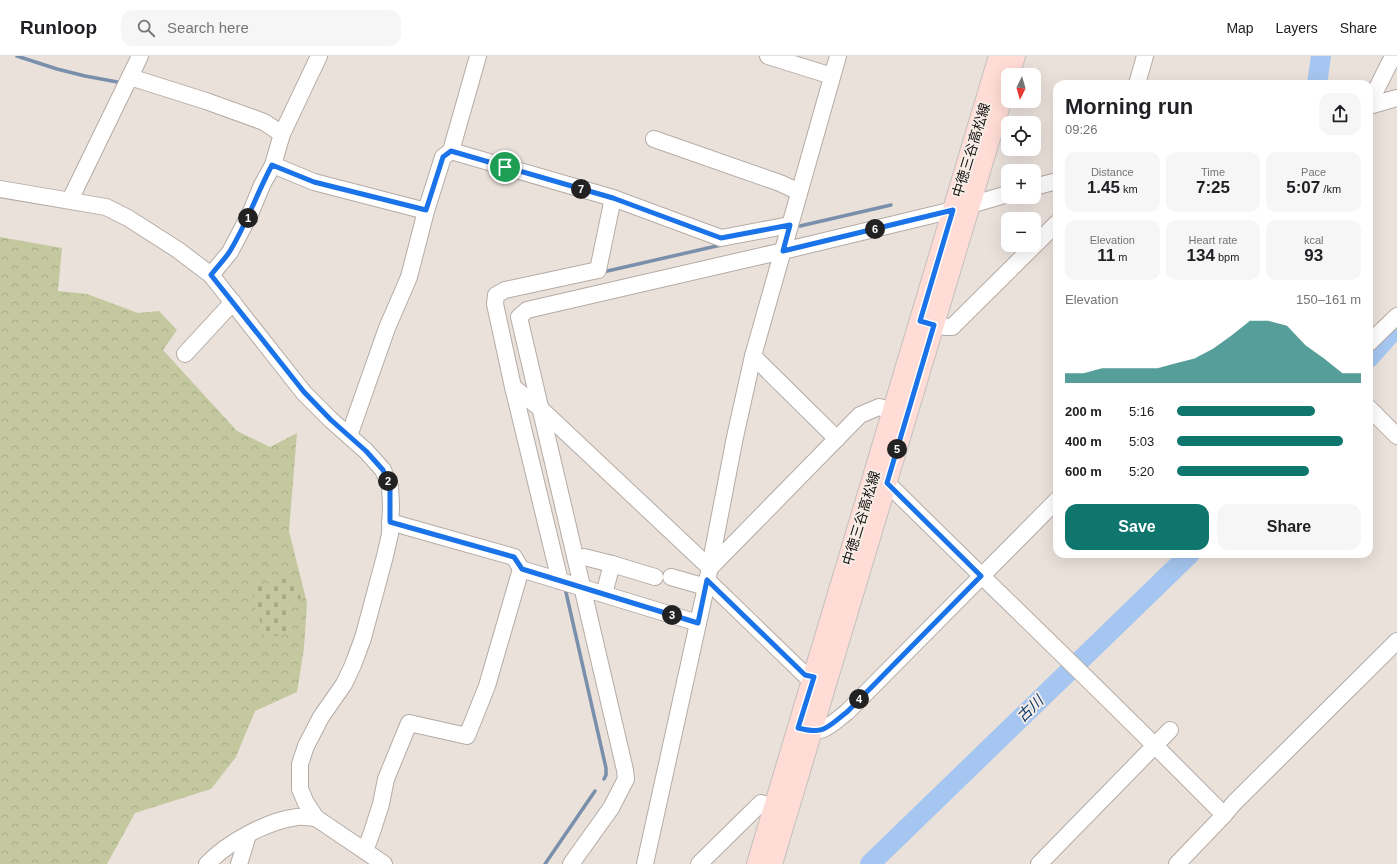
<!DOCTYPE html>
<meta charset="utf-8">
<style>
:root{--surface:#fff;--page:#f6f6f6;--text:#202124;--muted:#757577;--line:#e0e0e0;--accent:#0f766e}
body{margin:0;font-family:Helvetica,"Noto Sans JP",sans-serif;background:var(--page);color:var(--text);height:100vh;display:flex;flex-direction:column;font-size:15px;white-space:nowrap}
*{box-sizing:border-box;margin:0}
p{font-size:13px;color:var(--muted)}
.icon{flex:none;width:22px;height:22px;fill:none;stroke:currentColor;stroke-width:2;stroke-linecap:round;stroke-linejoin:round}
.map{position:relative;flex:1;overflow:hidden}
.drawer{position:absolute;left:1053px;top:24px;width:320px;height:478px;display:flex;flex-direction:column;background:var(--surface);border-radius:12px;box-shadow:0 4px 16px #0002}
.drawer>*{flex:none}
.needle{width:26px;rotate:185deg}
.tools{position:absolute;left:1001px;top:12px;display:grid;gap:8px}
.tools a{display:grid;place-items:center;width:40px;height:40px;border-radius:8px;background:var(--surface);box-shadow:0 4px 16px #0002;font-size:20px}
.pin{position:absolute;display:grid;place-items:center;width:34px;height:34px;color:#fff;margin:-17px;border:2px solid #fff;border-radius:50%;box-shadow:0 1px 4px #0007}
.km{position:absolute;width:20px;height:20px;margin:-10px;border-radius:50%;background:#222;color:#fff;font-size:11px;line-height:20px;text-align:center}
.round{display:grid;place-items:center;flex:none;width:42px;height:42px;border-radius:12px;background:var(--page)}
.overview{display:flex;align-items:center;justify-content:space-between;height:68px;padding:0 12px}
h1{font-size:22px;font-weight:700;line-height:30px}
.stats{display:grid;grid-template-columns:repeat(3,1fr);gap:6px;height:68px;padding:4px 12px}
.stats div{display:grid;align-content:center;border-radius:10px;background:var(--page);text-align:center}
.stats b{font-size:17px;font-weight:700}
.stats small{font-size:11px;font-weight:400}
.stats p{font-size:11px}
.chart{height:112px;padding:8px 12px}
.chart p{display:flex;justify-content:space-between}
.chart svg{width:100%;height:72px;margin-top:4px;fill:var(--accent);opacity:.7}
.action{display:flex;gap:8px;margin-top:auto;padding:8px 12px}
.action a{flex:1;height:46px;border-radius:12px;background:var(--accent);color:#fff;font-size:16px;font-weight:700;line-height:46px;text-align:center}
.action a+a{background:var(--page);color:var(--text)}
ul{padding:0 12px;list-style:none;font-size:13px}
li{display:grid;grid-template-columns:64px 48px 1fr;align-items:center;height:30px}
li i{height:10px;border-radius:5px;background:var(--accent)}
header{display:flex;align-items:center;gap:24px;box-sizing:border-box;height:56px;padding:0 20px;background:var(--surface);border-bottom:1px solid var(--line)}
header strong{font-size:19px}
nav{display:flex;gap:22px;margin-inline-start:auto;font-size:14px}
.search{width:280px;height:36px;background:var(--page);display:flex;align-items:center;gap:10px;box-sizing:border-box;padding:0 14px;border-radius:12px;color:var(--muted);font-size:15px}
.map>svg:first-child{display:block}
.forest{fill:url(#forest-crowns)}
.cemetery{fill:url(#cemetery-stones)}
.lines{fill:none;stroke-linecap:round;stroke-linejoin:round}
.stream{stroke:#798fac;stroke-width:3.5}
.river{stroke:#a5c6f0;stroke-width:20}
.minor-casing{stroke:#b5aba5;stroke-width:18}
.major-casing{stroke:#c2c1c0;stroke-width:22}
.minor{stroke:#fff;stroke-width:16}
.major{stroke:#ffdcd5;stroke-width:20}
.route-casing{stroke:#fff;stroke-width:8}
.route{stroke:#1a73e8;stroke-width:5}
.labels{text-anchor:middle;stroke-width:3.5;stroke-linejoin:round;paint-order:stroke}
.street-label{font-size:14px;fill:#13100e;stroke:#f8eee8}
.water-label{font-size:15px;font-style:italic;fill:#0c3a6c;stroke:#f8eee8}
</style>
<header>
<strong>Runloop</strong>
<div class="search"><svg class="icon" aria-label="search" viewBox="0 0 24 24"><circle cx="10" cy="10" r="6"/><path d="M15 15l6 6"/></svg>Search here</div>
<nav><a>Map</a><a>Layers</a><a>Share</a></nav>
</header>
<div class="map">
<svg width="1397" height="808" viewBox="0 0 1397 808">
<defs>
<pattern id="forest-crowns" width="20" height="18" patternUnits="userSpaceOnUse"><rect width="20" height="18" fill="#c4c89f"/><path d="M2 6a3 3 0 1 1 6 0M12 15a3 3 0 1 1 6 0" fill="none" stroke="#a8ab88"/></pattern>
<pattern id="cemetery-stones" width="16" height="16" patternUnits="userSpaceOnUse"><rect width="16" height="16" fill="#c4c89f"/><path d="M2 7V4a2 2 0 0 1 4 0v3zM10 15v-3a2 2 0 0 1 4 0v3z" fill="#a8ab88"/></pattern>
</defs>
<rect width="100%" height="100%" fill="#ebe1db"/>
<!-- forest -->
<polygon class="forest" points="0,181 62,192 58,235 87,238 138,257 159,255 177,274 163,294 237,375 270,391 297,377 289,475 307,547 304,592 297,636 255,655 236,701 211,733 135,757 107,808 0,808"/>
<!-- cemetery -->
<polygon class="cemetery" points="295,520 301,543 285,547 293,575 265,583 251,532"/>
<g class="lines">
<!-- stream -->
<g class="stream">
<polyline points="17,0 57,13 85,20 123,27"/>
<polyline points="800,170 891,149"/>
<polyline points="603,216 721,189"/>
<polyline points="565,532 606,712 606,719 604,723"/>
<polyline points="545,808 595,735"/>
</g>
<!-- river -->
<g class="river">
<polyline points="1317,28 1321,0"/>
<polyline points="1369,302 1397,270"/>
<polyline points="870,808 1190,498"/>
</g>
<!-- minor casing -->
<g class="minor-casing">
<g id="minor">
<polyline points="768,0 832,20"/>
<polyline points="130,21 206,45 264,66 282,78"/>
<polyline points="1137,28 1145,0"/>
<polyline points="1369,48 1393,0"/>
<polyline points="1369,50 1397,42"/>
<polyline points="654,83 780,127 799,136"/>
<polyline points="451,95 613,142 721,182 790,169"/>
<polyline points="273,109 314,126 426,155"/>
<polyline points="1034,131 1057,125"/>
<polyline points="0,133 106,151 128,162 178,194 211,219 304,337 331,364 366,395 383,414 390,430 391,449 390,478 385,500 363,582 353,609 344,628 321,661 306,690 300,708 300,733 306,747 316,762 384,808"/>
<polyline points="70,144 140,0"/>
<polyline points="211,219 230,196 250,158 262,129 273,109 282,78 319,0"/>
<polyline points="923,266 945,271 952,271 1057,167"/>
<polyline points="1369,287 1397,260"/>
<polyline points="185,298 233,246"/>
<polyline points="753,300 837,383"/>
<polyline points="513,331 541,353 710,512 860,359 879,351 904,358"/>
<polyline points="1369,352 1397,380"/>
<polyline points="349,380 387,272 409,221 426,155 443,101 451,95 478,0"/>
<path d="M 879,419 C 994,533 1111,644 1224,759"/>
<polyline points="390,466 514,501 521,513 698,567"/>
<polyline points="584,501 612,508"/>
<polyline points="671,521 706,531"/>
<polyline points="707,524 805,619 813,621"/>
<polyline points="560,525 513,331 495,248 496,239 505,234 598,214 613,142"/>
<polyline points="604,538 612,508 655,521"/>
<path d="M 802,673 C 824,679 830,669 847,656 L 1057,444"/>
<polyline points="365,795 372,776 381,748 386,723 409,667 467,680 487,630 521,513"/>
<path d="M 207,808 C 228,786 267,765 297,761 C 303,760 310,762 316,762"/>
<polyline points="239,808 248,779"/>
<polyline points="571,808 611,752 626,723 625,714 519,261 527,254 783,195 953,154 1008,138"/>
<polyline points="645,808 706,531 735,381 753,300 838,0"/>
<polyline points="699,808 761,747 784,755"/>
<polyline points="1039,808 1170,674"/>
<polyline points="1177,808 1224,759 1234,747 1397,585"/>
</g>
</g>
<!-- major casing -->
<g class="major-casing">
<g id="major">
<polyline points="1009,19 1015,0"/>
<polyline points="757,808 999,0"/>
<polyline points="772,808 1008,22"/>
</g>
</g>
<!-- minor -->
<use href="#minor" class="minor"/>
<!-- major -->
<use href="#major" class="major"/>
</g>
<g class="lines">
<!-- route casing -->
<g class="route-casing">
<path id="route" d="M 451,95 L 613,142 L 721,182 L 790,169 L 783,195 L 953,154 L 920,265 L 934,269 L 887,427 L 981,520 L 847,656 C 827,671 825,679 798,672 L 814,621 L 805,619 L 707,524 L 698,567 L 522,513 L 514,501 L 390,466 L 390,430 L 383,414 L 366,395 L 331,364 L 304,336 L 211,219 C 217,211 225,203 230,195 C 247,167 257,137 272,109 L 314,126 L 426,154 L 443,101 Z"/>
</g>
<!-- route -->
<use href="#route" class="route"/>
</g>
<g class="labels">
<!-- street labels -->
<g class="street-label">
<text transform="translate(971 94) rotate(-73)" y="5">中徳三谷高松線</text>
<text transform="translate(861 462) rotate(-73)" y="5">中徳三谷高松線</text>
</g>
<!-- water labels -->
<g class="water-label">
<text transform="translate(1030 653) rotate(-44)" y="5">古川</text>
</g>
</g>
</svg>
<div class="tools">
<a><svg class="needle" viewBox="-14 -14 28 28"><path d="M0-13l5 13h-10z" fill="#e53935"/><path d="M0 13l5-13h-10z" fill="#757577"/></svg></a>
<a><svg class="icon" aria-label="locate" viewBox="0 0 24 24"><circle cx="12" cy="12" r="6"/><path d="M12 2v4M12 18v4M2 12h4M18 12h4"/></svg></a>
<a>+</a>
<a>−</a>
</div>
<div class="pin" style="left:505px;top:111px;background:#1e9e55"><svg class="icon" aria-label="arrive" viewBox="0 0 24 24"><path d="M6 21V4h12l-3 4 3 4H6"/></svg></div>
<b class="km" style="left:248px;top:162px">1</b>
<b class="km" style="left:388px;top:425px">2</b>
<b class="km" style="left:672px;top:559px">3</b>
<b class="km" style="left:859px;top:643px">4</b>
<b class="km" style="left:897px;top:393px">5</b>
<b class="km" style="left:875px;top:173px">6</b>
<b class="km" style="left:581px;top:133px">7</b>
<section class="drawer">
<div class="overview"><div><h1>Morning run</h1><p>09:26</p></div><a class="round"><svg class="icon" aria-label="share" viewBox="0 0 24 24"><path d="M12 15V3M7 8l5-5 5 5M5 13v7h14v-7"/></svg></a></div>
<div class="stats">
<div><p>Distance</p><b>1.45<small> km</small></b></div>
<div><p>Time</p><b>7:25</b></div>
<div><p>Pace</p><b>5:07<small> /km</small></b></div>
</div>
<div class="stats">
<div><p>Elevation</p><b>11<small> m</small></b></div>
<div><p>Heart rate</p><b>134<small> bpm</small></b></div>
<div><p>kcal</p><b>93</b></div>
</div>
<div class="chart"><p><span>Elevation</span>150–161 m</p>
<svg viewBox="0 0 160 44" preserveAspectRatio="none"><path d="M0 44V38L10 38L20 35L30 35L40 35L50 35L60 32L70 29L80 23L90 15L100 6L110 6L120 9L130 21L140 29L150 38L160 38V44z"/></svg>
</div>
<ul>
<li><b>200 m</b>5:16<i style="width:75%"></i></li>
<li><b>400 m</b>5:03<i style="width:90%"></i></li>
<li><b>600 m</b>5:20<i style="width:72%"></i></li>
</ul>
<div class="action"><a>Save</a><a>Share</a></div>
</section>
</div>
